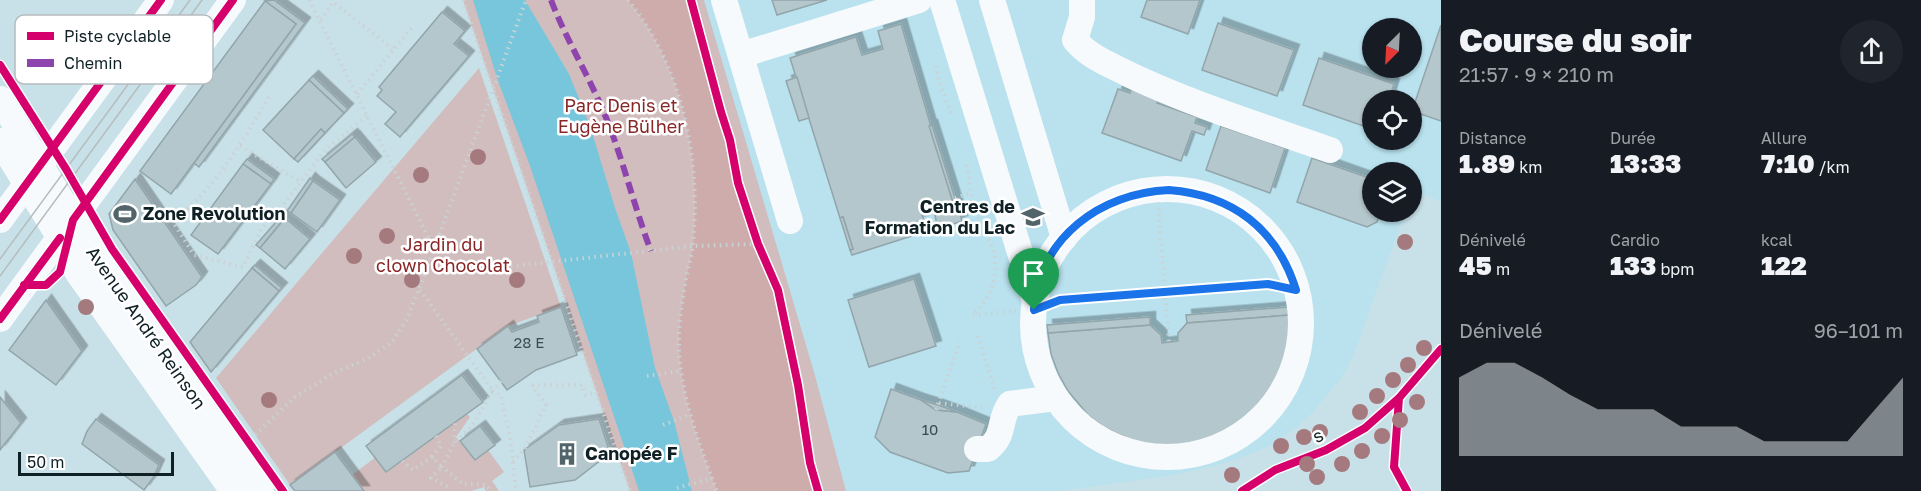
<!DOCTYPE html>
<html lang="fr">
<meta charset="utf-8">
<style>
:root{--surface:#171b24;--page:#20242c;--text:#f1f3f6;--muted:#9ea1a6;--accent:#a9b3b7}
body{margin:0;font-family:"Golos Text",sans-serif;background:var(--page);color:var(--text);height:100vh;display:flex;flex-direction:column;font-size:22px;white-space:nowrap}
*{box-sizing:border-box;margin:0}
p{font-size:20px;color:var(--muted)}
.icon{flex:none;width:33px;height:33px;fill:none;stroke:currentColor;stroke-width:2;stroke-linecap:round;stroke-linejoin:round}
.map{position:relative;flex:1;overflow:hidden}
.drawer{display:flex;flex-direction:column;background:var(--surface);width:480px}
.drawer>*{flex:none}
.needle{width:39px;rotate:204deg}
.tools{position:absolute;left:1362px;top:18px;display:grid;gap:12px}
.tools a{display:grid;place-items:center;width:60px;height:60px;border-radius:50%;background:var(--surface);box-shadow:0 2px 4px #0004;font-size:30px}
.scale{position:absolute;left:18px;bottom:15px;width:156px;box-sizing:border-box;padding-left:6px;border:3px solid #0f2125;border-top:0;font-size:16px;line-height:21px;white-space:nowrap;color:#0f2125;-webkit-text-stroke:4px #fff;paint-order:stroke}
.pin{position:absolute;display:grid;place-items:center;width:51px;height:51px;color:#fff;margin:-62px -26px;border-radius:50% 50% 50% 0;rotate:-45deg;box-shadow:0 0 6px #0007}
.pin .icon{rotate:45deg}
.round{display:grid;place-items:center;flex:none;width:63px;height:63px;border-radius:32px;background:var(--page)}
.summary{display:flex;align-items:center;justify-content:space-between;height:102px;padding:0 18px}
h1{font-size:33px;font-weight:800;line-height:45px}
.figures{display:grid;grid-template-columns:repeat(3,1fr);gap:9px;height:102px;padding:6px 18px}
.figures div{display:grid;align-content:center}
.figures b{font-size:26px;font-weight:800}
.figures small{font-size:16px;font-weight:400}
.figures p{font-size:16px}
.chart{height:168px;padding:12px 18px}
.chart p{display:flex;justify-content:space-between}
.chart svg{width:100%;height:108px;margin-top:6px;fill:var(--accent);opacity:.7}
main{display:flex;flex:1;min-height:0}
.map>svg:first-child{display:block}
.built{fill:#b9e2ee;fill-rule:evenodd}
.green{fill:#d1bdbd}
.forest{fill:#ceacac}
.water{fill:#77c6dc}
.building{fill:#b4c7cd;stroke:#92a5aa;stroke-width:1.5;filter:url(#shadow)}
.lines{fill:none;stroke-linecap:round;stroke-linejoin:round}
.path{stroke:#cbd2d4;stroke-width:4;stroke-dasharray:1.5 4.5;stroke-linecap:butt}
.minor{stroke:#f7fafc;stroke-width:26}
.tram{stroke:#b6bcbe;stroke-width:1.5}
.quiet{stroke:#8e44ad;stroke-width:6;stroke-dasharray:12 6;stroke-linecap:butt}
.cycleway-casing{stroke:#fff;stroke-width:11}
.cycleway{stroke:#d6006c;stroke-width:8}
.tree{fill:#a57a7e}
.route-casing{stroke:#fff;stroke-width:12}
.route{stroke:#1a73e8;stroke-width:8}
.labels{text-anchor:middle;stroke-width:5;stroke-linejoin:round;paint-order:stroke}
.number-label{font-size:15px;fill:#3a4c51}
.park-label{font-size:18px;fill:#882627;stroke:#fff}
.poi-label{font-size:18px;font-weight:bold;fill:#0f2125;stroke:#fff;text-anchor:start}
.street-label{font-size:18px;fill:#0f2125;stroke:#fff}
.key{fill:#fff;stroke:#b7bcbe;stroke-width:1.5}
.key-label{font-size:16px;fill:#0f2125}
</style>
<main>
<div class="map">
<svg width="1441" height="491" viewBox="0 0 1441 491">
<defs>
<filter id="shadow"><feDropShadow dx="5.5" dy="-5.5" stdDeviation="0" flood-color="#0004"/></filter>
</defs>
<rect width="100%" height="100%" fill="#c8e1e8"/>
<!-- built -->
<path class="built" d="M 703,0 L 1441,0 L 1441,201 L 1413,191 L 1412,194 L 1412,172 L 1372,172 L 1372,212 L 1405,212 L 1353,357 L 1341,378 L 1313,412 L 1296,428 L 1269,446 L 1246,456 L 1222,464 L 1174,475 L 1060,491 L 846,491 ZM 1372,28 L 1412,28 L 1412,68 L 1372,68 ZM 1372,100 L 1412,100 L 1412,140 L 1372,140 Z"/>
<!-- green -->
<g class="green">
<polygon points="463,0 704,0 814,372 846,491 630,491"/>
<polygon points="479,68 561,307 508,326 290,485 216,378"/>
<polygon points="467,414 470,417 456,437 475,460 488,450 504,472 492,481 499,491 486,491 484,487 471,491 364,491 352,475 376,457 387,472"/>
</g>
<!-- forest -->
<path class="forest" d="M 628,0 L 691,0 L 694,8 L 721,112 L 730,140 L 738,183 L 758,244 L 778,290 L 798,385 L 810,463 L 818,491 L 717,491 C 699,444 678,389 679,338 C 679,319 683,298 686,279 C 688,267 692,256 693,244 C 701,159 683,67 628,0 Z"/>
<!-- water -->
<polygon class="water" points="473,0 525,0 569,74 590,126 615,208 631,253 655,368 674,421 692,491 639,491 530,166 497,78"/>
<!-- building -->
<g class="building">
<polygon points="274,0 305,23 199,167 194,163 296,24 265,1"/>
<polygon points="772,0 827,0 777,15"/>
<polygon points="1147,0 1200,0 1188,34 1141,17"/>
<polygon points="265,1 296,24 171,194 140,171"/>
<polygon points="442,12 465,31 454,44 469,56 400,137 385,124 396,112 377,96 382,90 379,87"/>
<polygon points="1218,23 1294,50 1277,96 1202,70"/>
<polygon points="901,24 956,212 959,211 962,221 938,229 934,211 922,215 924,220 914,223 918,234 852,255 850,250 853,249 843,217 840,218 790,58 856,37 862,55 883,49 878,31"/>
<polygon points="1441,25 1441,121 1412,111"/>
<polygon points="1319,58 1394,84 1389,100 1372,100 1372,129 1303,105"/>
<polygon points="313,76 348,109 344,113 309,80"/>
<polygon points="797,77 809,118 799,121 786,81"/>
<polygon points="309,80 344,113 325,133 321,129 294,159 263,130"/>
<polygon points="1134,82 1161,93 1157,103 1197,117 1195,123 1207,127 1204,135 1192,131 1181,161 1102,133 1118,89 1130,93"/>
<polygon points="932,125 959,211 956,212 929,126"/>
<polygon points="1221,126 1285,148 1270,193 1206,170"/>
<polygon points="321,129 325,133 298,162 294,159"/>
<polygon points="352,134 355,137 325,162 322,159"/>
<polygon points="355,137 376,162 346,188 325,162"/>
<polygon points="1312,158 1372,179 1372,212 1380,212 1377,222 1367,227 1297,202"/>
<polygon points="247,159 274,179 271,184 243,164"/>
<polygon points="243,164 271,184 218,254 191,235"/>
<polygon points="310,178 313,181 291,213 287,211"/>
<polygon points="135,179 202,277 196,285 166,306 113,230 109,214"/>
<polygon points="313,181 340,200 317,232 291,213"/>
<polygon points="282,215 285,218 260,248 256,245"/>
<polygon points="843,217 853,249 850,250 840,218"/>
<polygon points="285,218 310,239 285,269 260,248"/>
<polygon points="255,265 282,288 279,291 252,268"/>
<polygon points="252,268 279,291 211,372 190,342"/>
<polygon points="914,279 936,346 869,367 848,300"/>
<polygon points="46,300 82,351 56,385 9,350"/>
<polygon points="561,307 577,355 536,370 507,390 477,349 508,326 512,332 539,322 537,316"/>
<polygon points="1289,307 1290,315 1187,323 1186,315"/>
<polygon points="1290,315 1289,336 1284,362 1278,378 1264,400 1245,419 1223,434 1204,441 1183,446 1163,446 1132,441 1104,427 1088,415 1068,391 1058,373 1051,354 1048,333 1150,325 1161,335 1162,343 1178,341 1178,333 1187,323"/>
<polygon points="1150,317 1150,325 1048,333 1047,325"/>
<polygon points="462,375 483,402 386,472 366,446"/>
<polygon points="891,389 921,400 936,410 957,412 986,424 969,471 948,473 890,452 875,437"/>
<polygon points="0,397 21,423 0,450"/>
<polygon points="921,400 938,405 957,412 936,410"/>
<polygon points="96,419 159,465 153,478 144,490 82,444 87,431"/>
<polygon points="599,419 610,453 575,480 530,487 524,450 559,425"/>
<polygon points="480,426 495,445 475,460 460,441"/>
<polygon points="335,452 364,491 295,491 290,485"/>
</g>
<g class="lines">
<!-- path -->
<g class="path">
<polyline points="309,0 434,249 526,0"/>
<polyline points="463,0 630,491"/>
<path d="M 628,0 C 683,67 701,159 693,244 C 692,256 688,267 686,279 C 683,298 679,319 679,338 C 678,389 699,444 717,491"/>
<polyline points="691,0 721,112 730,140 738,183 758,244 778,290 798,385 810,463 818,491"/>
<polyline points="321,20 333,2 393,49"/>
<polyline points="936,66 939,82 951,113"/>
<polyline points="357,94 413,26"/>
<path d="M 269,97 C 241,144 216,187 173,222 L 194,255 L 243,267 L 261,230 L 281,208 L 324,151 L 368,115"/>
<polyline points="240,146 301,182"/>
<path d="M 967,165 C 970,181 970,197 976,212 C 980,222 986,232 990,242 C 1001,269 994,296 972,315"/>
<polyline points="1157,190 1169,342"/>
<polyline points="955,198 970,193"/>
<polyline points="505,267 693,246 758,244"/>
<polyline points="420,290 493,391 471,427 454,443 442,467 463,484 486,485 491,491"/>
<polyline points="1055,302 1268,284 1296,290"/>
<polyline points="973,315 1016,311"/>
<polyline points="978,336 995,390"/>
<polyline points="647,376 680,371"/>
<polyline points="501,381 493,391 501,395 511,443 516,491"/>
<polyline points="532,385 582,385 585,395 596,393"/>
<polyline points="939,403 984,408"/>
<polyline points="936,410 960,341"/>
<polyline points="663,425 691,414"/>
<polyline points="251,439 295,397 334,373 367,359 392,342 407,319 434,249"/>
<polyline points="454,443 455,423"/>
<polyline points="432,457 441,446 436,436"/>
<polyline points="402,461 413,470 432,457 442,467 431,478 450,488"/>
<polyline points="513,462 524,450 546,405 532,385"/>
<polyline points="677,488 712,478"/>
</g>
<!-- minor -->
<g class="minor">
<polyline points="724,0 790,221"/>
<polyline points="942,0 1035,301"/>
<polyline points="992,0 1064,238"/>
<path d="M 1082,0 L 1082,17 L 1075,40 C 1089,57 1109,64 1128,74 C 1193,105 1262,126 1330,150"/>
<polyline points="741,55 919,0"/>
<polyline points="0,99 101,265 261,491"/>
<polyline points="0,141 60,238 78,273 233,491"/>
<circle cx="1167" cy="323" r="134"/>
<polyline points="0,220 161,0"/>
<polyline points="0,319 233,0"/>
<path d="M 977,449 L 988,449 C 1006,435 998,420 1010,404 L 1056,398"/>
</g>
<!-- tram -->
<g class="tram">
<polyline points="0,259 190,0"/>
<polyline points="0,276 202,0"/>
</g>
<!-- quiet -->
<path class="quiet" d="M 551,0 C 565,37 586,71 602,108 C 622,154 633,204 651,251"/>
<!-- cycleway casing -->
<g class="cycleway-casing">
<g id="cycleway">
<polyline points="691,0 721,112 730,140 738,183 758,244 778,290 798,385 810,463 818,491"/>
<polyline points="0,65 66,169 112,249 283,491"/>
<polyline points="0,220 161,0"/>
<polyline points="24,285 46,285 60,272 73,220 233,0"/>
<polyline points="0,319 60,238"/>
<polyline points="1242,491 1275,470 1326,450 1365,428 1399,398"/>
<polyline points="1407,491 1394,467 1399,398 1441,349"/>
</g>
</g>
<!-- cycleway -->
<use href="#cycleway" class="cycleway"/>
</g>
<!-- trees -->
<g class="tree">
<circle cx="478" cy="157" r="8"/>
<circle cx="421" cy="175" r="8"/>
<circle cx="387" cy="236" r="8"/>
<circle cx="1405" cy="242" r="8"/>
<circle cx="354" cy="256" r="8"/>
<circle cx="412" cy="280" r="8"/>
<circle cx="517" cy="280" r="8"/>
<circle cx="86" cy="307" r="8"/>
<circle cx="1424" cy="348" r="8"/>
<circle cx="1408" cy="365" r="8"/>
<circle cx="1393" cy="380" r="8"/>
<circle cx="1377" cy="396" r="8"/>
<circle cx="269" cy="400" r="8"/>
<circle cx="1417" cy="402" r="8"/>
<circle cx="1360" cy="412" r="8"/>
<circle cx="1400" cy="420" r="8"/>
<circle cx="1320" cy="432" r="8"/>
<circle cx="1382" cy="436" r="8"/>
<circle cx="1304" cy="437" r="8"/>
<circle cx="1281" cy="446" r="8"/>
<circle cx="1362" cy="451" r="8"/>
<circle cx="1307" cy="464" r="8"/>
<circle cx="1342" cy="464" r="8"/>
<circle cx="1232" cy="475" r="8"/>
<circle cx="1317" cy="477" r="8"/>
</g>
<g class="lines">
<!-- route casing -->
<g class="route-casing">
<path id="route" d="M 1169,190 C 1233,195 1277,229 1296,290 L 1268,284 L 1060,300 L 1034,310 C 1039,237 1101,193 1169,190 Z"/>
</g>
<!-- route -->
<use href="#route" class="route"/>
</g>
<!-- icons -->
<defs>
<g id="stadium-bare" transform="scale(1.8)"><path d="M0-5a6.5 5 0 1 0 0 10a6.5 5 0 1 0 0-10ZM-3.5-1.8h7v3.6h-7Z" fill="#506469" stroke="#fff" stroke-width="2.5" paint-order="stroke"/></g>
<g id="university-bare" transform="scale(1.8)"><path d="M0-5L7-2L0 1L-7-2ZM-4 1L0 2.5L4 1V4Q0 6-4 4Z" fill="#506469" stroke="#fff" stroke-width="2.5" paint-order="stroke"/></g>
<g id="building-bare" transform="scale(1.8)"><path d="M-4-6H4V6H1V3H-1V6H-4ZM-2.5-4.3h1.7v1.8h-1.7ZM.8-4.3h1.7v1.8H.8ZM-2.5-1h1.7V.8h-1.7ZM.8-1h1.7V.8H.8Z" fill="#506469" stroke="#fff" stroke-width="2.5" paint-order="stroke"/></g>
</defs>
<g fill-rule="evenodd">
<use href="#stadium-bare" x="125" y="214"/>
<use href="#university-bare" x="1033" y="217"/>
<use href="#building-bare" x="567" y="454"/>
</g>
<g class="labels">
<!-- number labels -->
<g class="number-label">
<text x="529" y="348">28 E</text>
<text x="930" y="435">10</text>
</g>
<!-- park labels -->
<g class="park-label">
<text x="621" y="112">Parc Denis et<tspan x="621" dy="21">Eugène Bülher</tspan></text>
<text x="443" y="251">Jardin du<tspan x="443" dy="21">clown Chocolat</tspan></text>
</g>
<!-- poi labels -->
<g class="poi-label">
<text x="1015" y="213" text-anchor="end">Centres de<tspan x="1015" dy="21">Formation du Lac</tspan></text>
<text x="143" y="220">Zone Revolution</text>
<text x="585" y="460">Canopée F</text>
</g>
<!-- street labels -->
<g class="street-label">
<text transform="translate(146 328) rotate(55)" y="6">Avenue André Reinson</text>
<text transform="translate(1318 436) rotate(-25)" y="6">s</text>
</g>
</g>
<!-- legend -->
<rect x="15" y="15" width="198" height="69" rx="9" class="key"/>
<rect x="27" y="32" width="27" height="8" fill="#d6006c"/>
<rect x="27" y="59" width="27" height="8" fill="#8e44ad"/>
<g class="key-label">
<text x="64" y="42">Piste cyclable</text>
<text x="64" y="69">Chemin</text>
</g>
</svg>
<div class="tools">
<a><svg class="needle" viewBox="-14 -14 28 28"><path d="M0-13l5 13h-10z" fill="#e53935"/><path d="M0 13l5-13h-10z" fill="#9ea1a6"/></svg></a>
<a><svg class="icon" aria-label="locate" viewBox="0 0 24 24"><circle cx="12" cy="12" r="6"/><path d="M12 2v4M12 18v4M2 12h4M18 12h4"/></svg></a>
<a><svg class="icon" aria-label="layers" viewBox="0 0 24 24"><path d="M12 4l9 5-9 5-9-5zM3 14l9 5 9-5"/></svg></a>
</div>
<div class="scale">50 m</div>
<div class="pin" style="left:1034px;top:310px;background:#1e9e55"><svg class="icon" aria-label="arrive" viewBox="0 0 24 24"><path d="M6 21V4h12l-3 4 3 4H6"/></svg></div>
</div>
<section class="drawer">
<div class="summary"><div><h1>Course du soir</h1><p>21:57 · 9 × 210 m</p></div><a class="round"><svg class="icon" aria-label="share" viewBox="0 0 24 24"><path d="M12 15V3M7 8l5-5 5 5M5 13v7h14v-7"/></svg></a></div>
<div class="figures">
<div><p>Distance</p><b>1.89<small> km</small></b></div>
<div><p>Durée</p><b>13:33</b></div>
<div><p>Allure</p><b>7:10<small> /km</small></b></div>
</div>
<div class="figures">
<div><p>Dénivelé</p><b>45<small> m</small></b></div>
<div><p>Cardio</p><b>133<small> bpm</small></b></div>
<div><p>kcal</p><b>122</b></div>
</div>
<div class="chart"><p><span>Dénivelé</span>96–101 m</p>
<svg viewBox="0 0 160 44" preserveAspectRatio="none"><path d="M0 44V12L10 6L20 6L30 12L40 19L50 25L60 25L70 25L80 32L90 32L100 32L110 38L120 38L130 38L140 38L150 25L160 12V44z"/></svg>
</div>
</section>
</main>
